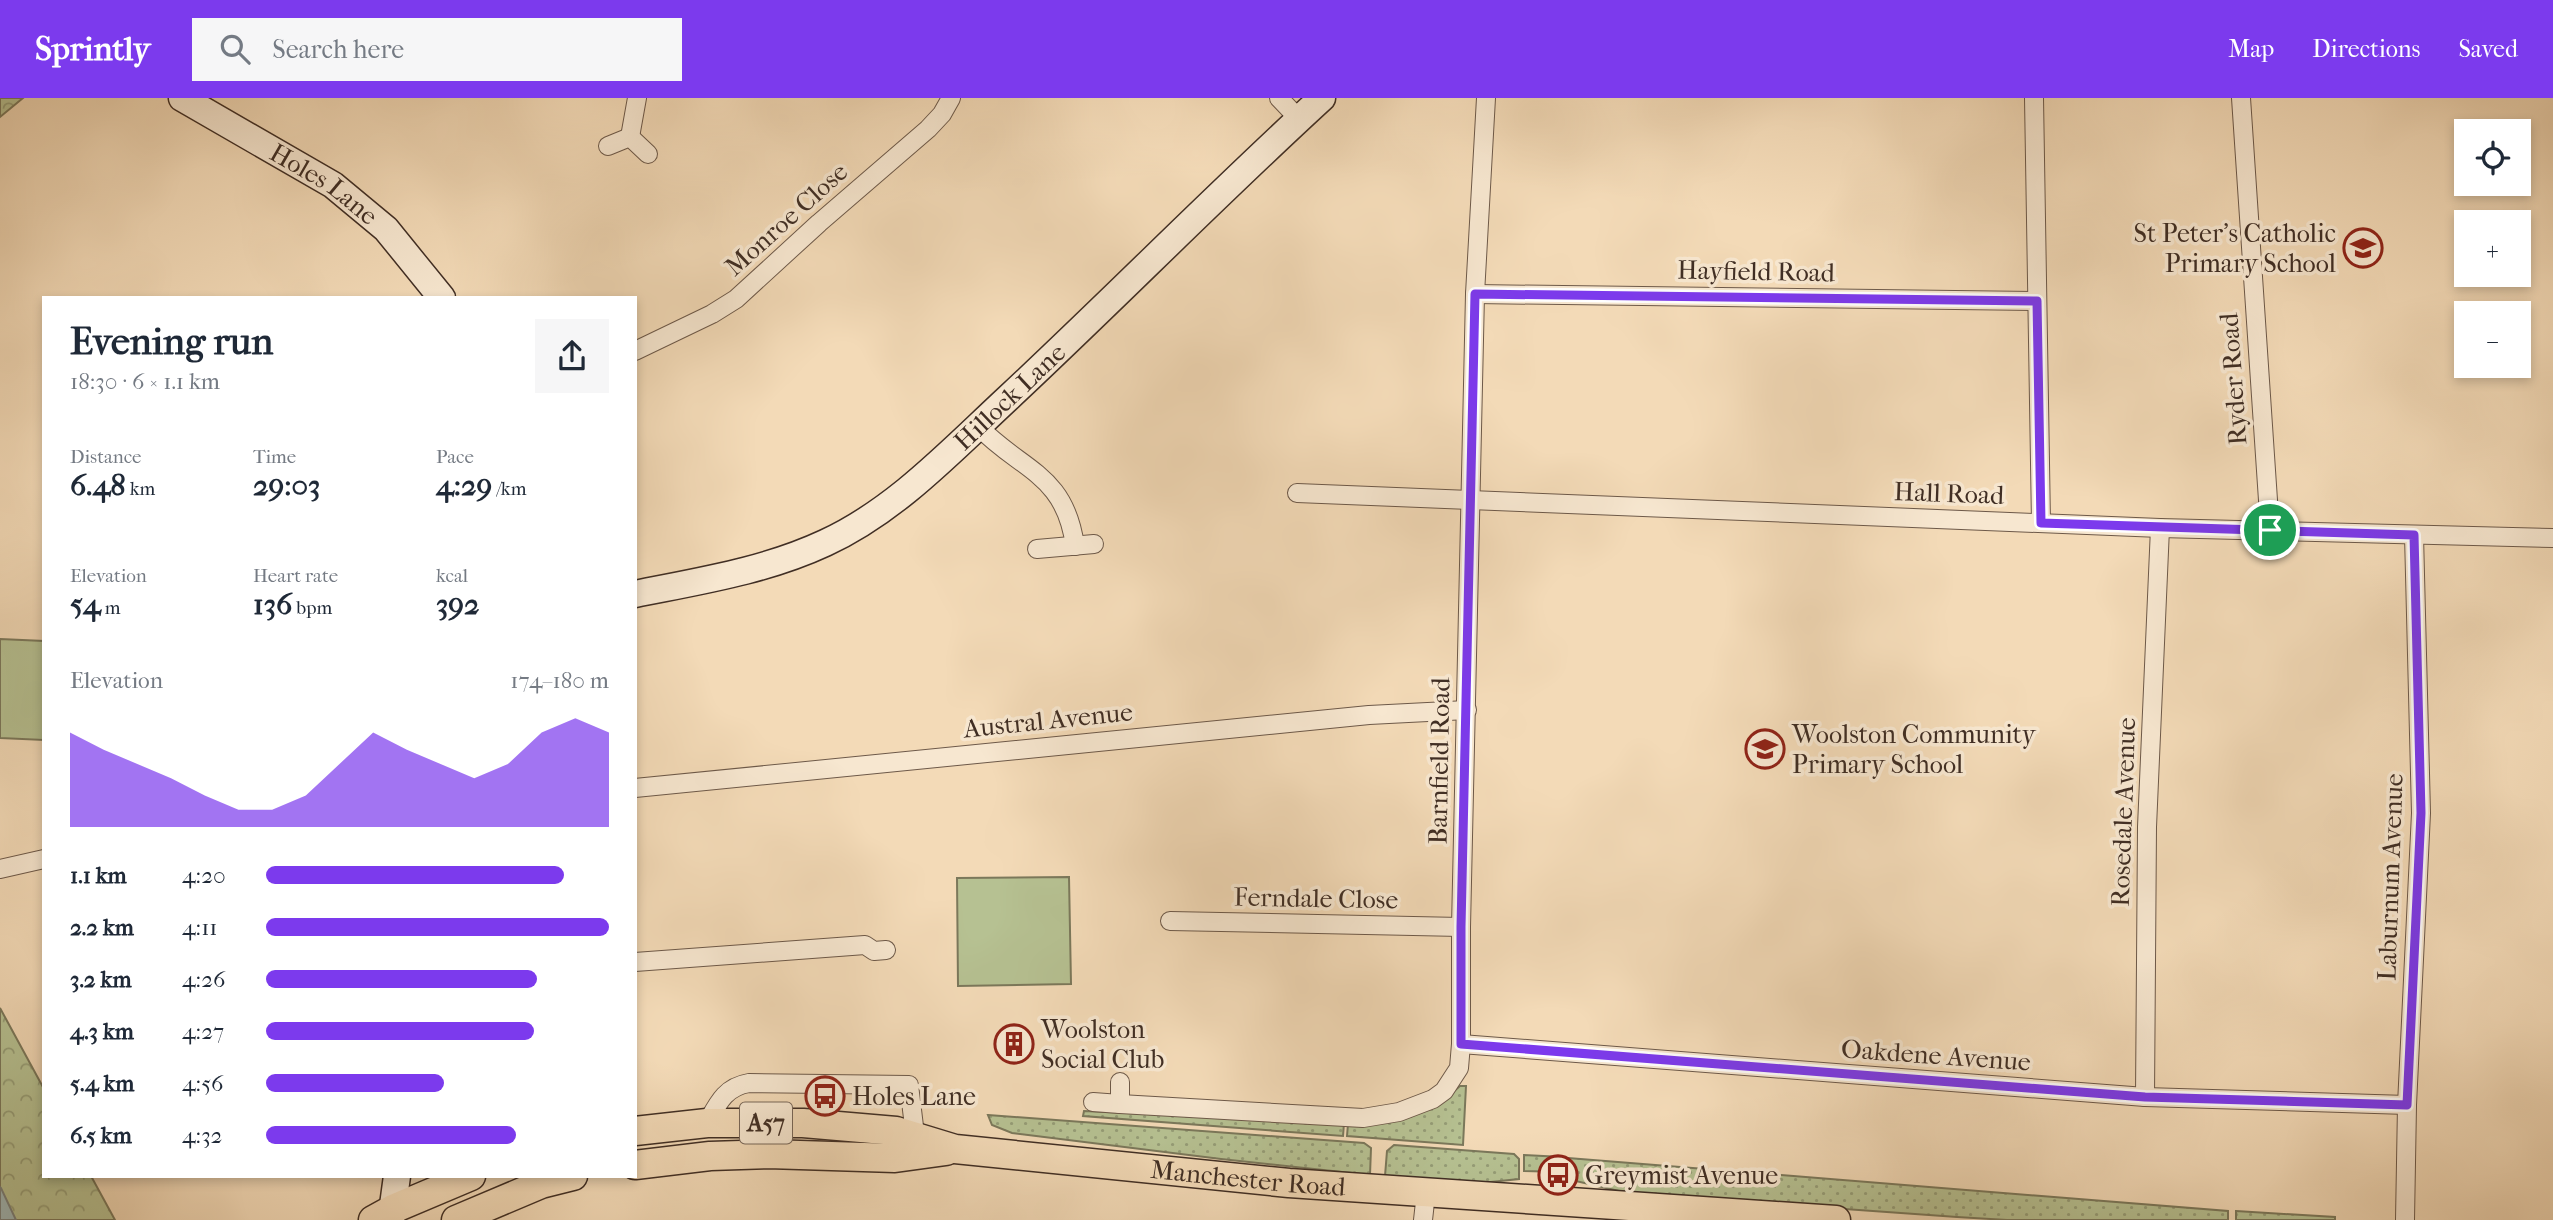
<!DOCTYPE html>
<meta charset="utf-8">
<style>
:root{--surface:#fff;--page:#f6f6f7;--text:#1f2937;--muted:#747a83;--accent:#7c3aed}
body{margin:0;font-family:"IM FELL French Canon",serif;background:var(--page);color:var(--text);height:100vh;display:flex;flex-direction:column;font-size:26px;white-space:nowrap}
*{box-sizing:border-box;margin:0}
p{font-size:23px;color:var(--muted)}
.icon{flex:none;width:38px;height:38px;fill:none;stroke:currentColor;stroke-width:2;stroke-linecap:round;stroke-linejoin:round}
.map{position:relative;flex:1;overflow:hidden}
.side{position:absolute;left:42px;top:198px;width:595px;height:882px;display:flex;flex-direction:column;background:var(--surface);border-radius:0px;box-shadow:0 4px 10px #0003}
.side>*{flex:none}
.tools{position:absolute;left:2454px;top:21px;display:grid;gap:14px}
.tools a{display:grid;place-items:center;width:77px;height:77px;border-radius:0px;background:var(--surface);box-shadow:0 4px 10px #0003;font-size:35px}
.pin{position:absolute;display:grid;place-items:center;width:60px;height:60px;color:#fff;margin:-30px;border:4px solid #fff;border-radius:50%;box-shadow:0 2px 7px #0007}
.round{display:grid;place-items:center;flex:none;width:74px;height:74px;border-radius:0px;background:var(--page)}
.overview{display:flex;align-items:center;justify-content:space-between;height:119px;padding:0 28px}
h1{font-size:38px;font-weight:800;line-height:52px}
.figures{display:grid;grid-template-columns:repeat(3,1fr);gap:10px;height:119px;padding:7px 28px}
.figures div{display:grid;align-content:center}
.figures b{font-size:30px;font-weight:800}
.figures small{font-size:19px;font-weight:400}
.figures p{font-size:19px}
.chart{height:196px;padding:14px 28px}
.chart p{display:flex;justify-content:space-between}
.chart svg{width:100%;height:126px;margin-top:7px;fill:var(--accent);opacity:.7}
ul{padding:0 28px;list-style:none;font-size:23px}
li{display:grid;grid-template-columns:112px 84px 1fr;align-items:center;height:52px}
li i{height:18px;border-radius:9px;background:var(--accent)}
header{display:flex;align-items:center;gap:42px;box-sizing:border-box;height:98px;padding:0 35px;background:var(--accent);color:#fff}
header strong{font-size:33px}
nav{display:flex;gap:38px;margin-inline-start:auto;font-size:24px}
.search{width:490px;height:63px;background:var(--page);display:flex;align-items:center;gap:18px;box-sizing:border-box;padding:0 24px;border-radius:0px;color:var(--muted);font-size:26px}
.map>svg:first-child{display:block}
.grass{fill:url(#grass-dots);stroke:#7b785b;stroke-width:2}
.park{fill:url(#park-crowns);stroke:#7b785b;stroke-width:2}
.garden{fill:#b6c192;stroke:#7b785b;stroke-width:2}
.water{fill:#9fb8b8;stroke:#79817d;stroke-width:2}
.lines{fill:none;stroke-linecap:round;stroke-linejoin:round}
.street-casing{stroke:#6d5949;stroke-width:20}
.secondary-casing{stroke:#402e24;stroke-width:29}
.primary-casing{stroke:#402e24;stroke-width:31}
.street{stroke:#f7e7d0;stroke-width:18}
.secondary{stroke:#f7e7d0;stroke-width:26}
.primary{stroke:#f3dab7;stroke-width:28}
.route-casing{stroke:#fff;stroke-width:14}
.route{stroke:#7c3aed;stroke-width:9}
.labels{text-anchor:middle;stroke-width:7;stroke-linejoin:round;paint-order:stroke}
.shield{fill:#f7e7d0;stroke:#776658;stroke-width:2}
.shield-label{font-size:24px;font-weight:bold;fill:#402e24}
.street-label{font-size:26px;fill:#402e24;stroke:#f7e7d0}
.poi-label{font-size:26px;fill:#402e24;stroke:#f7e7d0;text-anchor:start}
</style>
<header>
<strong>Sprintly</strong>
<div class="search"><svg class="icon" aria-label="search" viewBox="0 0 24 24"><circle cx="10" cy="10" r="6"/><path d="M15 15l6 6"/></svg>Search here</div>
<nav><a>Map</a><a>Directions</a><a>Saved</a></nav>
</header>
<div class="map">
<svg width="2553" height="1122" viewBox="0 0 2553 1122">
<defs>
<pattern id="grass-dots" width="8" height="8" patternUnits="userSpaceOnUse" patternTransform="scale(1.75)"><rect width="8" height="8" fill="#b6c192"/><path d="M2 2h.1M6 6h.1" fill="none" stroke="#959d77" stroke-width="1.8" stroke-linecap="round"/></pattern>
<pattern id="park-crowns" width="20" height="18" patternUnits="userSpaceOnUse" patternTransform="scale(1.75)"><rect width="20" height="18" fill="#b6c192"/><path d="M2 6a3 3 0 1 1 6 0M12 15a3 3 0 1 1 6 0" fill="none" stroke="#959d77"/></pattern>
</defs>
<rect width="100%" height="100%" fill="#f3dab7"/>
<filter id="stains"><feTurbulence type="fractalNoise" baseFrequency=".00286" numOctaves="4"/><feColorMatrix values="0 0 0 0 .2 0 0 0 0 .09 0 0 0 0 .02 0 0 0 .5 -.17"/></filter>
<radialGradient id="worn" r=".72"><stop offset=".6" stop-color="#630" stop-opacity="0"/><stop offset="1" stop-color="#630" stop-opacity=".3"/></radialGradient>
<!-- grass -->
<g class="grass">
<polygon points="1460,988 1466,988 1463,1047 1347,1038 1348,1026 1447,999"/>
<polygon points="1084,1013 1344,1025 1343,1038 1083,1018"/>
<polygon points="988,1017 1364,1045 1371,1050 1370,1077 1221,1061 1012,1035 992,1027"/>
<polygon points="1394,1047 1514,1056 1519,1061 1519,1081 1481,1085 1385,1078 1387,1053"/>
<polygon points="1524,1057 1562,1059 1561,1074 1524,1073"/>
<polygon points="1568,1060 2228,1113 2228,1122 2007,1122 1957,1119 1632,1096 1567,1081"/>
<polygon points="2236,1113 2335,1119 2335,1122 2236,1122"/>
</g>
<!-- park -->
<g class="park">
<polygon points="0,0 23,0 0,19"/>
<polygon points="0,910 44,991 44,1078 91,1078 115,1122 0,1122"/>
</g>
<!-- garden -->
<g class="garden">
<polygon points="0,541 44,543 44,642 0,640"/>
<polygon points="1069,779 1071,886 958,888 957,780"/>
</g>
<!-- water -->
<polygon class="water" points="0,1089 1,1090 16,1122 0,1122"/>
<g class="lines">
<!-- street casing -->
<g class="street-casing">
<g id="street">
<polyline points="1279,0 1299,21"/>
<polyline points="2034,0 2041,425"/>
<polyline points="2241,0 2270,432"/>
<polyline points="630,39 637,0"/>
<polyline points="608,48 630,39 648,56"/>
<polyline points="1475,196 2037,203"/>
<polyline points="635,253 712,216 736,201 819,125 928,31 942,16 951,0"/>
<path d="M 978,328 C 1021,373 1065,375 1075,448"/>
<polyline points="1297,395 2160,430 2553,440"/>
<polyline points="1037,451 1094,446"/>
<polyline points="635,690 1369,617 1467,612"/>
<polyline points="0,771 44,761"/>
<polyline points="1170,823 1461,829"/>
<polyline points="635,864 865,847 874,853 886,852"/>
<polyline points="1461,946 2145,999 2407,1007"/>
<polyline points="2145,999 2147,729 2160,430"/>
<polyline points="1093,1004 1120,1006 1120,984"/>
<polyline points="1120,1006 1363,1020 1399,1014 1433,1001 1444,993 1459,970 1461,946 1461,829 1475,196 1486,0"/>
<path d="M 707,1025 C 718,1005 725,989 749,985 L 909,987 L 916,1045"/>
<polyline points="1423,1122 1426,1095"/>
<polyline points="2405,1122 2407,1007 2421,715 2414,437"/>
</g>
</g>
<!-- secondary casing -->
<g class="secondary-casing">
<g id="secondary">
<path id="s1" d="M 182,0 L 333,87 L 386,131 L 442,200"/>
<path id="s2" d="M 635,496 C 699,483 765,473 825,445 C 895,413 951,353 1007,301 C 1113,202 1215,98 1322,0"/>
<polyline points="391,1122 397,1078"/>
</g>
</g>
<!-- primary casing -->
<g class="primary-casing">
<g id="primary">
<path id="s3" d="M 635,1033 L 707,1025 L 803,1025 L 896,1033 L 955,1051 L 1289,1085 L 1836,1122"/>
<polyline points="635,1067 710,1058 768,1056 895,1060 946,1053"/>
<polyline points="373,1122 393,1111 471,1078"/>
<polyline points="456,1122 541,1086 573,1078"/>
</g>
</g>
<!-- street -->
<use href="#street" class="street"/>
<!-- secondary -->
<use href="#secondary" class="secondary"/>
<!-- primary -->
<use href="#primary" class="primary"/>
</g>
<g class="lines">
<!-- route casing -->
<g class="route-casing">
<polygon id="route" points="1475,196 2037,203 2041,425 2414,437 2421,715 2407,1007 2145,999 1461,946 1461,829"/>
</g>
<!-- route -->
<use href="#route" class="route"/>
</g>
<!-- icons -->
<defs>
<g id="school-ring" transform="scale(2.0125)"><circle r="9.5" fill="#f7e7d0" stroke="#8f2418" stroke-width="1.5"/><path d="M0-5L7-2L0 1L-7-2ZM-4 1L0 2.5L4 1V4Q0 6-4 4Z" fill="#8f2418"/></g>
<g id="building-ring" transform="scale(2.0125)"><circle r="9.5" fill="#f7e7d0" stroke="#8f2418" stroke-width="1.5"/><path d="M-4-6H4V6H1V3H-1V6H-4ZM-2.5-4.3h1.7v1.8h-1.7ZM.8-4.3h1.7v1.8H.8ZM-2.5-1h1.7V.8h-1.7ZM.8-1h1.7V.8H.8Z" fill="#8f2418"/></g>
<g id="bus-ring" transform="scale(2.0125)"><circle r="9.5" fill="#f7e7d0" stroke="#8f2418" stroke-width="1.5"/><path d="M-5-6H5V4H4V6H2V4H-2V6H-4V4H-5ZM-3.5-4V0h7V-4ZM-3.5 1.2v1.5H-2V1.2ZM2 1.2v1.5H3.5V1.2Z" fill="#8f2418"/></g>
</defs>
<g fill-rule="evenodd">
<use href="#school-ring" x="2363" y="150"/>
<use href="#school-ring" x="1765" y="651"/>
<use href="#building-ring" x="1014" y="946"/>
<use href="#bus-ring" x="825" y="998"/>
<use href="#bus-ring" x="1558" y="1077"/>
</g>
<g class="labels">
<!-- shield labels -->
<rect class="shield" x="740" y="1004.5" width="52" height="41" rx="5"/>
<g class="shield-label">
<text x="766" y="1033">A57</text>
</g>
<!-- street labels -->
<g class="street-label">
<text dy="9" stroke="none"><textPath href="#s1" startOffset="166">Holes Lane</textPath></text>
<text transform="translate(786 121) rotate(-42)" y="9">Monroe Close</text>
<text transform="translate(1756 173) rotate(1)" y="9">Hayfield Road</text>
<text transform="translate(2233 281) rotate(-94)" y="9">Ryder Road</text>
<text dy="9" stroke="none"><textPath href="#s2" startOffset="434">Hillock Lane</textPath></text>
<text transform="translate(1949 395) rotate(2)" y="9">Hall Road</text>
<text transform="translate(1048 622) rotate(-6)" y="9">Austral Avenue</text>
<text transform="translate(1439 663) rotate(-89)" y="9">Barnfield Road</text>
<text transform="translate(2123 714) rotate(-88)" y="9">Rosedale Avenue</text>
<text transform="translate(2390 779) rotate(-88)" y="9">Laburnum Avenue</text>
<text transform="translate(1316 800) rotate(1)" y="9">Ferndale Close</text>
<text transform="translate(1936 957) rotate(4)" y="9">Oakdene Avenue</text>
<text dy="9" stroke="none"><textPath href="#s3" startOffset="618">Manchester Road</textPath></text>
</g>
<!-- poi labels -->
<g class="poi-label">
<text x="2336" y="144" text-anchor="end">St Peter's Catholic<tspan x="2336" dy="30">Primary School</tspan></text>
<text x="1792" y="645">Woolston Community<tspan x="1792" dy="30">Primary School</tspan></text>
<text x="1041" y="940">Woolston<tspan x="1041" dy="30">Social Club</tspan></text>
<text x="852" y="1007">Holes Lane</text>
<text x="1585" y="1086">Greymist Avenue</text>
</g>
</g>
<rect width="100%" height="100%" filter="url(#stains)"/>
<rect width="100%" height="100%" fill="url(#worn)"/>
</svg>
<div class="tools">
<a><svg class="icon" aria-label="locate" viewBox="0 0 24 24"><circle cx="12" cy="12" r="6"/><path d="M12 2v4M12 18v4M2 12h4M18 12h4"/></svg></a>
<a>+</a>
<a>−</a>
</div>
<div class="pin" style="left:2270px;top:432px;background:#1e9e55"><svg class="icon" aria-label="arrive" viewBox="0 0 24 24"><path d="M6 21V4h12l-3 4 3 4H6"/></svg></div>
<section class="side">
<div class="overview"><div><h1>Evening run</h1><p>18:30 · 6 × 1.1 km</p></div><a class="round"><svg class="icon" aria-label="share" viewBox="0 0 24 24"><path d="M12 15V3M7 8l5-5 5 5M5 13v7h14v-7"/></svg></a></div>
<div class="figures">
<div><p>Distance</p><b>6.48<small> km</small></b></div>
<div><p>Time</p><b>29:03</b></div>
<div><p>Pace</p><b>4:29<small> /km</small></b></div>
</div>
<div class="figures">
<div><p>Elevation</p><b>54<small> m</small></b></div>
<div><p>Heart rate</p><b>136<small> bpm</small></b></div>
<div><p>kcal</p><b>392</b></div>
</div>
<div class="chart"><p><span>Elevation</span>174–180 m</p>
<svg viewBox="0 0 160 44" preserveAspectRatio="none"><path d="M0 44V11L10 17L20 22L30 27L40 33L50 38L60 38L70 33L80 22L90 11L100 17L110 22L120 27L130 22L140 11L150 6L160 11V44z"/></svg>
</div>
<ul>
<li><b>1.1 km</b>4:20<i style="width:87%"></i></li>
<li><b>2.2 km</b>4:11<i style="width:100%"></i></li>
<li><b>3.2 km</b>4:26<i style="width:79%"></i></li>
<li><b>4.3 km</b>4:27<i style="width:78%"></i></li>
<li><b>5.4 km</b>4:56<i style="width:52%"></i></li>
<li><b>6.5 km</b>4:32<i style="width:73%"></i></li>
</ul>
</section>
</div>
